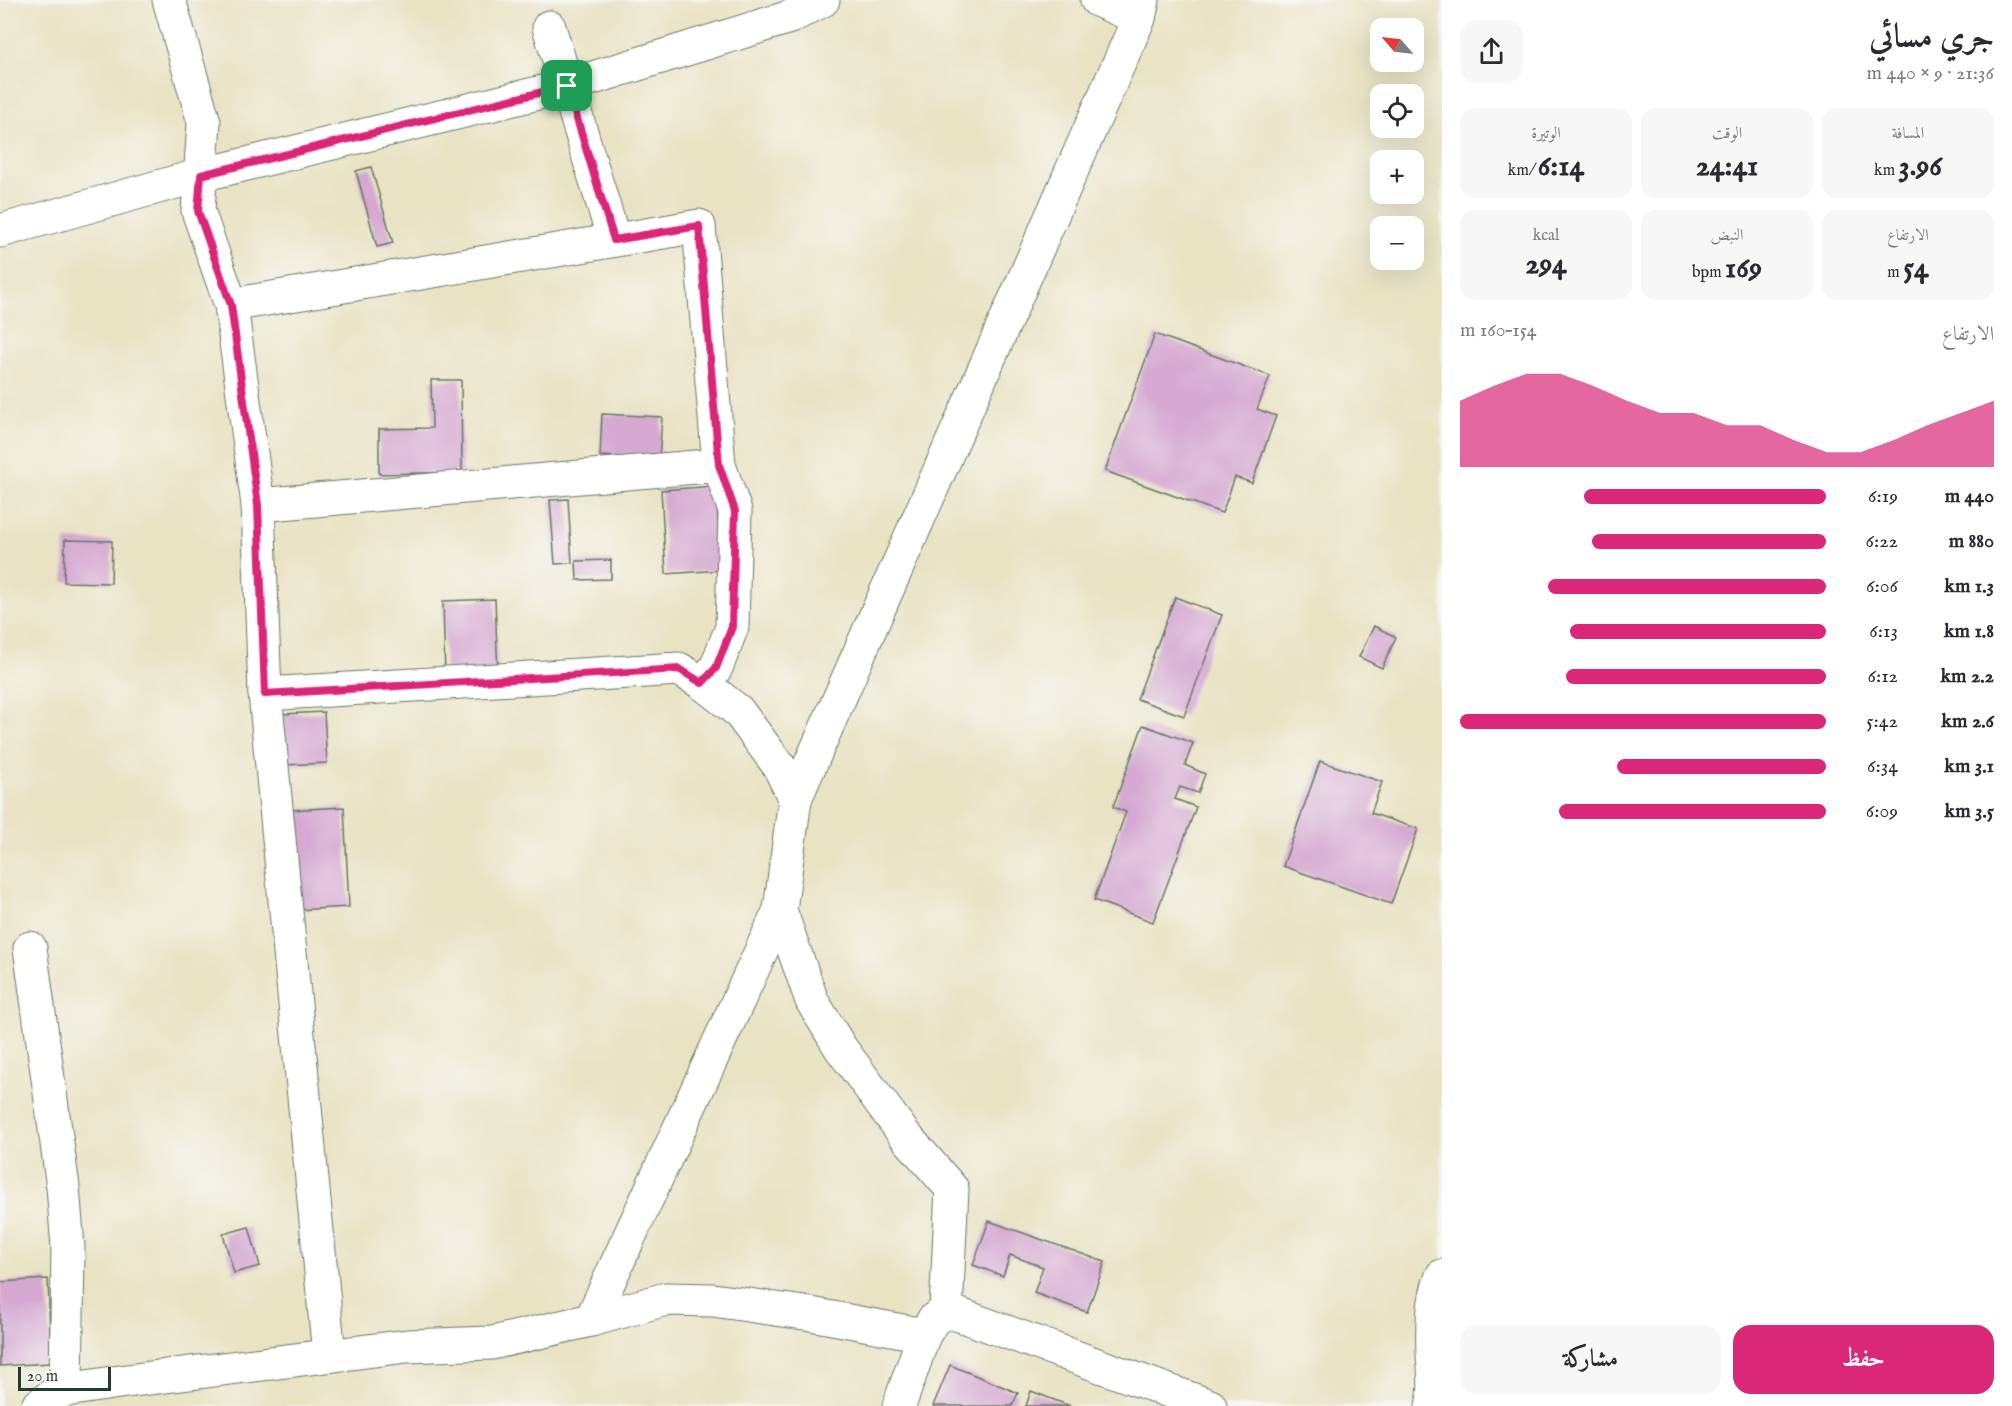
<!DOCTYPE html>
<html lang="ar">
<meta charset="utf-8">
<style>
:root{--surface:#fff;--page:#f7f7f7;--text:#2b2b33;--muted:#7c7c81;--accent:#db2777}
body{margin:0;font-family:"IM FELL English",Amiri,serif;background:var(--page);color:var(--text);direction:rtl;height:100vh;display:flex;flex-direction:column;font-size:22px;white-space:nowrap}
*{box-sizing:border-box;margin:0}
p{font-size:20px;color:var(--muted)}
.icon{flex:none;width:33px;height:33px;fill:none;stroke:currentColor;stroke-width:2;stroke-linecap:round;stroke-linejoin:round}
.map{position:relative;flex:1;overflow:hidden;direction:ltr}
.panel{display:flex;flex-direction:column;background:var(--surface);width:570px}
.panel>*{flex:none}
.needle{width:39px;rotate:298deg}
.buttons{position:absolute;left:1370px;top:18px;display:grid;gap:12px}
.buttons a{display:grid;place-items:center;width:54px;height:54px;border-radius:12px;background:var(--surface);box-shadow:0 6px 24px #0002;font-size:30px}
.scale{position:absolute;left:18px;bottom:15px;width:93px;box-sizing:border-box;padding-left:6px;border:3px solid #1f3d34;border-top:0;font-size:16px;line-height:21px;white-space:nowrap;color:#1f3d34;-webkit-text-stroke:4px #f6f6f2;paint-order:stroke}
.pin{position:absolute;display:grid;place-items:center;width:51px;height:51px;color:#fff;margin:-26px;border-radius:12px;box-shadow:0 3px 9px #0006}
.round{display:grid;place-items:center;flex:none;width:63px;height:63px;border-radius:18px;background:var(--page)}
.summary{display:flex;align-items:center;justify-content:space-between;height:102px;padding:0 18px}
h1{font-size:33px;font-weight:800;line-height:45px}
.stats{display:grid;grid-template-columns:repeat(3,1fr);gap:9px;height:102px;padding:6px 18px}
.stats div{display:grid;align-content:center;border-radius:15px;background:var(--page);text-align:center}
.stats b{font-size:30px;font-weight:800}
.stats small{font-size:16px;font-weight:400}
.stats p{font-size:16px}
.chart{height:168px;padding:12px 18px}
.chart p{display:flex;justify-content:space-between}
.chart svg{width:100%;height:108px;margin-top:6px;fill:var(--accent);opacity:.7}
.primary-button{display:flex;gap:12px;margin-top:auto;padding:12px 18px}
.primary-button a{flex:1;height:69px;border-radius:18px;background:var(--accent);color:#fff;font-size:24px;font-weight:800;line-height:69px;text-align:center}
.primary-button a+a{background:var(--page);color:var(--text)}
ul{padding:0 18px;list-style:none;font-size:20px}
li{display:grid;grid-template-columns:96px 72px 1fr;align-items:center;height:45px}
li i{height:15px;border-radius:8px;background:var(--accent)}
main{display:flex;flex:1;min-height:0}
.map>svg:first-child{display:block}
.building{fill:#d5a9d2}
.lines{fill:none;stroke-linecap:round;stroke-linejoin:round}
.minor-casing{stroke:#676;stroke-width:35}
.minor{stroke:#fff;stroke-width:33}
.route-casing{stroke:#fff;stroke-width:12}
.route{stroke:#db2777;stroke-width:8}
</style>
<main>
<section class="panel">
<div class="summary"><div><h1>جري مسائي</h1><p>21:36 · 9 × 440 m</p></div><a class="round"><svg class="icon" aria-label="share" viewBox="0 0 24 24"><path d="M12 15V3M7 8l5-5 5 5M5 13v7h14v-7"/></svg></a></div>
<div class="stats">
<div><p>المسافة</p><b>3.96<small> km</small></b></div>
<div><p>الوقت</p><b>24:41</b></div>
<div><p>الوتيرة</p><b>6:14<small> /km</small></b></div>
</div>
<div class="stats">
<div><p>الارتفاع</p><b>54<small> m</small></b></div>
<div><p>النبض</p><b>169<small> bpm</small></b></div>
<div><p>kcal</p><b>294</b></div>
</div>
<div class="chart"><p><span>الارتفاع</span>154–160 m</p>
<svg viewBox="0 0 160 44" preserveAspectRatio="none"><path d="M0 44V17L10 11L20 6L30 6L40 11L50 17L60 22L70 22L80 27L90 27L100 33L110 38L120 38L130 33L140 27L150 22L160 17V44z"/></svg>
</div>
<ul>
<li><b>440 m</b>6:19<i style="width:66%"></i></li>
<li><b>880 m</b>6:22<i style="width:64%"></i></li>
<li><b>1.3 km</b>6:06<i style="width:76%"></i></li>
<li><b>1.8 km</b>6:13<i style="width:70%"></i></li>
<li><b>2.2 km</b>6:12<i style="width:71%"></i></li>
<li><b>2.6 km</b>5:42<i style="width:100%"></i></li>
<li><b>3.1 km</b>6:34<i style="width:57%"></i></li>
<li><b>3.5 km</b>6:09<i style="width:73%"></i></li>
</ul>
<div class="primary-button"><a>حفظ</a><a>مشاركة</a></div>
</section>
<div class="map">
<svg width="1442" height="1406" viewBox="0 0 1442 1406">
<rect width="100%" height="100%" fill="#f6f6f2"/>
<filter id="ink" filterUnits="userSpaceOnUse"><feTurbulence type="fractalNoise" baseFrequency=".0167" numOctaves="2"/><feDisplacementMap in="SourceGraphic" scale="12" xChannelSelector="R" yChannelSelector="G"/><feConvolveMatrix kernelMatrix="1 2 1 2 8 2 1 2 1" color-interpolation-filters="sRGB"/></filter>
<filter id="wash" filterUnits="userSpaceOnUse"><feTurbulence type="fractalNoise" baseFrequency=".008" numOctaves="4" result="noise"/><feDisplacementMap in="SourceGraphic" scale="24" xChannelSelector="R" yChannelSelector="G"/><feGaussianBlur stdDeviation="1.35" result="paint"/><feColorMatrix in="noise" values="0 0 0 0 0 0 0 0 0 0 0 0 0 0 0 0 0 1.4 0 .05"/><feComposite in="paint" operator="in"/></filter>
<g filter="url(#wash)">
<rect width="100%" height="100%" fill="#e9e3c4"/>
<g id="blocks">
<!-- building -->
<g class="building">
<polygon points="371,167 393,243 377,247 356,171"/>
<polygon points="1155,334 1270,376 1257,409 1276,416 1252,483 1235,477 1222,513 1105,471"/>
<polygon points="431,380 461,380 462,472 379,474 379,429 432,428"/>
<polygon points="602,414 662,417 659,459 600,456"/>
<polygon points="716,486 721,570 666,574 661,490"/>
<polygon points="568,499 572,563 555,564 550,500"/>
<polygon points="65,540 112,541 111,583 64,582"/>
<polygon points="611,560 611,579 577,580 576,561"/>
<polygon points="1175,597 1222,615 1184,716 1137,699"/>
<polygon points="495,599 498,675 445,677 443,601"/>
<polygon points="1374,626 1396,637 1382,668 1359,657"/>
<polygon points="324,712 327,763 284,765 282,714"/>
<polygon points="1143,725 1193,743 1185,765 1205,774 1198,793 1180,787 1175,799 1196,807 1153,922 1094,900 1126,812 1113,807"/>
<polygon points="1320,761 1382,782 1371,813 1418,829 1391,904 1283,866"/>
<polygon points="344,807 349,907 295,910 290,810"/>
<polygon points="989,1221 1105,1262 1087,1312 1034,1293 1043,1267 1010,1255 1003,1276 973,1265"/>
<polygon points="249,1227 260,1266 234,1273 223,1234"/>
<polygon points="48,1279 51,1363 0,1366 0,1282"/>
<polygon points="950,1365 1018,1393 1012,1406 933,1406"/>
<polygon points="1031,1391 1070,1406 1026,1406"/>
</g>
</g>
</g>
<g filter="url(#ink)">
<use href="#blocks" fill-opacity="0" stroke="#676" stroke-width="1.5"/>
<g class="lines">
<!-- minor casing -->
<g class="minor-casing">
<g id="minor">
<polyline points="169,0 204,122 198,211 231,305 258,505 265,694 329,1355"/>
<polyline points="1097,0 1139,18"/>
<polyline points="549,27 614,240"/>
<polyline points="0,231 201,175 567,86 790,17 823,0"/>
<polyline points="231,305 699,226 719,465 735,511 732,627 716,668 702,683"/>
<polyline points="258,505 719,465"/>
<polyline points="265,694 679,669 702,683 738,711 779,766 795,799 780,910 812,1001 840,1047 904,1134 952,1189 946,1312"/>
<polyline points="795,799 1139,18 1143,0"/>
<polyline points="30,948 63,1187 68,1247 66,1390"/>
<polyline points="591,1320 780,910"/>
<polyline points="38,1406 51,1396 66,1390 126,1381 407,1346 492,1343 591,1320 666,1299 713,1300 811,1314 924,1335"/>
<polyline points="899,1406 924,1335 934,1319 946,1312 960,1315 1210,1406"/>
<path d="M 1432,1406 C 1437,1389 1434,1372 1433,1355 C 1432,1329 1432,1300 1442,1276"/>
</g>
</g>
<!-- minor -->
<use href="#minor" class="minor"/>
</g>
</g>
<g class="lines" filter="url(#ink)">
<!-- route casing -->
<g class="route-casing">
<polygon id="route" points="567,86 614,240 699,226 719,465 735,511 732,627 716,668 702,683 679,669 265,694 258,505 231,305 198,211 201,175"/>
</g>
<!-- route -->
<use href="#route" class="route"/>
</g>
</svg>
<div class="buttons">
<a><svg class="needle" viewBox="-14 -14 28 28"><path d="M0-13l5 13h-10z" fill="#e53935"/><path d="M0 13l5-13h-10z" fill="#7c7c81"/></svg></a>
<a><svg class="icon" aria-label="locate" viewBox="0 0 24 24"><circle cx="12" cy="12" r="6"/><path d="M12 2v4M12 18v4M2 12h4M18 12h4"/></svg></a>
<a>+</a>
<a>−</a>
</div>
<div class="scale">20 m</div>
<div class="pin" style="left:567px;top:86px;background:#1e9e55"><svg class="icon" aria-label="arrive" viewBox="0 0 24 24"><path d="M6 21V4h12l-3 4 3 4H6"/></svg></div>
</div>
</main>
